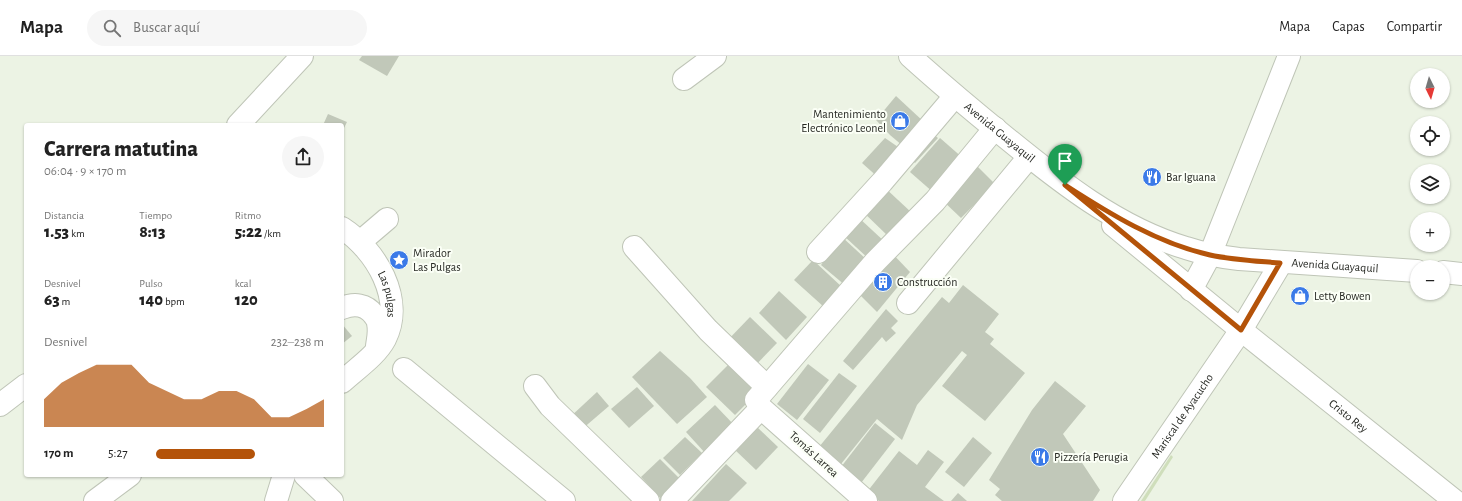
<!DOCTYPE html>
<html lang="es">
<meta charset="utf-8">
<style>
:root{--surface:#fff;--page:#f6f6f6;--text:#222;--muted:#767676;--line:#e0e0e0;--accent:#b45309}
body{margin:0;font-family:"Alegreya Sans",sans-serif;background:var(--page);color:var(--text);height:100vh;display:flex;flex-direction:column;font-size:15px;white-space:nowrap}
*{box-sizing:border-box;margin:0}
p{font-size:13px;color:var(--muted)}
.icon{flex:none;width:22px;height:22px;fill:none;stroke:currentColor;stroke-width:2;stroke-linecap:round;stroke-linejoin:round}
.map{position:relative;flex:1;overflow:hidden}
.sheet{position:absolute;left:24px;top:67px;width:320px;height:354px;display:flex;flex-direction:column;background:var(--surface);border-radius:4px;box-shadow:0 1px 3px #0004}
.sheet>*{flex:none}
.needle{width:26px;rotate:175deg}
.fabs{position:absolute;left:1410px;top:12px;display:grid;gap:8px}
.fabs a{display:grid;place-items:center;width:40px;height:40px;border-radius:50%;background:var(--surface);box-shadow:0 1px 3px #0004;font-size:20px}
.pin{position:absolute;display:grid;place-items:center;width:34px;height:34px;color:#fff;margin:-41px -17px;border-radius:50% 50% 50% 0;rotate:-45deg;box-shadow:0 0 4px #0007}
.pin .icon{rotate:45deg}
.round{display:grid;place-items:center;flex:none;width:42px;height:42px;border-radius:21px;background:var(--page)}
.head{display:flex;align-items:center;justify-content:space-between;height:68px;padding:0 20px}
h1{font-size:22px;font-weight:800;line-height:30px}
.stats{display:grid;grid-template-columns:repeat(3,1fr);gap:6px;height:68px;padding:4px 20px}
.stats div{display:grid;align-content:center}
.stats b{font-size:17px;font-weight:800}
.stats small{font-size:11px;font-weight:400}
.stats p{font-size:11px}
.chart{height:112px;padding:8px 20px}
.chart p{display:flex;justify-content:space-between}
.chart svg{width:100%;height:72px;margin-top:4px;fill:var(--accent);opacity:.7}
ul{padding:0 20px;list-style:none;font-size:13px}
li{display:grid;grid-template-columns:64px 48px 1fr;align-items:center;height:30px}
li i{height:10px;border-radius:5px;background:var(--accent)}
header{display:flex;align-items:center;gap:24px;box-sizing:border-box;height:56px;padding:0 20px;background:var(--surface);border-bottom:1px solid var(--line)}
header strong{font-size:19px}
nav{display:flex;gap:22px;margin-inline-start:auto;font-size:14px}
.search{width:280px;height:36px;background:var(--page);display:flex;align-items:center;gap:10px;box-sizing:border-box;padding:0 14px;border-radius:22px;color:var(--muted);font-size:15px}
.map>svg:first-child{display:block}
.green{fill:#cfdebb}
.building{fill:#c1c8b9}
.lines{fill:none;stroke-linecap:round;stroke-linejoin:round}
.minor-casing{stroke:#bfc5b7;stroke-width:24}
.minor{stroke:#fff;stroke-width:22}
.route-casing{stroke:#fff;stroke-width:8}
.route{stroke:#b45309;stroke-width:5}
.labels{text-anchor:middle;stroke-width:4;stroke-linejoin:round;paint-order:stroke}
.poi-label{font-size:12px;fill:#272924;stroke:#fbfff6;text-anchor:start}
.street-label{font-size:12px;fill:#272924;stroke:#fbfff6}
</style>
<header>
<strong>Mapa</strong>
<div class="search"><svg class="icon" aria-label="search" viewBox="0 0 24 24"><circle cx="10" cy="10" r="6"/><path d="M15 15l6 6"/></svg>Buscar aquí</div>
<nav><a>Mapa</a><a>Capas</a><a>Compartir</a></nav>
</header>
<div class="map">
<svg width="1462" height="445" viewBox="0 0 1462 445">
<rect width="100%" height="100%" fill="#ecf3e4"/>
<!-- green -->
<polygon class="green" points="1171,399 1173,401 1145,445 1141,445"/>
<!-- building -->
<g class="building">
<polygon points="362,0 399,0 387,20 359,4"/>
<polygon points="896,40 924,66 903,90 890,79 876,64"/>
<polygon points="328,58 347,66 342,76 342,69 323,69"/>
<polygon points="928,74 938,82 915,107 907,100"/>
<polygon points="885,82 901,93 880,123 862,107"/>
<polygon points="940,82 964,103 934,137 910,116"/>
<polygon points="975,108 995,128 961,162 941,143"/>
<polygon points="883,130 912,157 889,181 859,152"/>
<polygon points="858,161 886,187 870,204 843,179"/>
<polygon points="842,181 867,204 846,230 821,209"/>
<polygon points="889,194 910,216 877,256 857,236"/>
<polygon points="813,204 843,232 824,251 794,224"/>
<polygon points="963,229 999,258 985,276 994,283 990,288 1025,317 985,365 942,330 967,299 962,295 917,349 902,384 877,363 841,408 819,391 942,241 949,247"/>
<polygon points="779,235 807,261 786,284 759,257"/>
<polygon points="886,253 898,265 891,272 896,277 886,286 882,281 853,314 843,305"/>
<polygon points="750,261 777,287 752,313 725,287"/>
<polygon points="342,268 352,280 342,288"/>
<polygon points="660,295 690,322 707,341 677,368 632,321"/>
<polygon points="731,306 760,334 735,359 706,331"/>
<polygon points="808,308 829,324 797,364 777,348"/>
<polygon points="839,317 857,330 820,377 803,363"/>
<polygon points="1055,325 1086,350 1063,378 1100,434 1093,445 1002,445 995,439 1000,433 989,424 1032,354"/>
<polygon points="637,331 654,350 629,372 611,353"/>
<polygon points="597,336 609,350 581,374 569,362"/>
<polygon points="715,349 736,371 706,398 686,376"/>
<polygon points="875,367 895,383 861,427 841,411"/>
<polygon points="756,370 778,391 756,414 734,393"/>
<polygon points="685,381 702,397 680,419 663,402"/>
<polygon points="973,381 992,397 964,431 945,416"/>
<polygon points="928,394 944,406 925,431 944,445 879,445 867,436 899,395 917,409"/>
<polygon points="660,403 682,425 662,444 641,421"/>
<polygon points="726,408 747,427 729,445 692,445"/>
<polygon points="958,437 967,445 951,445"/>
</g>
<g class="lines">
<!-- minor casing -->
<g class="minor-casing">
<g id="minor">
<path id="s1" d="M 910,0 C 941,28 972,54 1004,80 C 1059,125 1118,172 1186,192 C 1204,198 1221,201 1239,203 L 1417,215"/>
<polyline points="684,23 715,0"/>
<polyline points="238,69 302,0"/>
<path id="s2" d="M 1113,169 L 1241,274 L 1455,445"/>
<path id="s3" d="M 342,172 C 376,194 405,243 385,283 C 376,300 356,313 342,326"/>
<polyline points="360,186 387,163"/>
<polyline points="634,191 708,274 767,331"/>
<polyline points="818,196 882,126 955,40"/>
<polyline points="1443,216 1462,218"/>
<polyline points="1191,234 1210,199 1289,0"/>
<polyline points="908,247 1029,101"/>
<path d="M 342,252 C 354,247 366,248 374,259 C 376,262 378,264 378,267 C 380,275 378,282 377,290"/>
<polyline points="404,313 564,445"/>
<polyline points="535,330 550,350 648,445"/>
<polyline points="0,349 26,329"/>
<polyline points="305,419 332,445"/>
<polyline points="95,445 130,419"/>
<polyline points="276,445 284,419"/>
<polyline points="672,445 761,352"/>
<polyline points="866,445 761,352 756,344 875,206 935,145 995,72"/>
<path id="s4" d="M 1124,445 L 1241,274 L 1281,207"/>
</g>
</g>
<!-- minor -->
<use href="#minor" class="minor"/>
</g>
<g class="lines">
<!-- route casing -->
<g class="route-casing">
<path id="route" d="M 1065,129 C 1110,158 1157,187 1210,199 C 1233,204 1257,205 1280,207 L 1241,274 Z"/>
</g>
<!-- route -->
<use href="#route" class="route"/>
</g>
<!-- icons -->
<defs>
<g id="shop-disc" transform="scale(1)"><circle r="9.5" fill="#3b7ae8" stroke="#fbfff6"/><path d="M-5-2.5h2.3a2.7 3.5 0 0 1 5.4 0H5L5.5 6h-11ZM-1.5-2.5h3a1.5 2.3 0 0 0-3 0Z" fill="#fff"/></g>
<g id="restaurant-disc" transform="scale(1)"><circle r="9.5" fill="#3b7ae8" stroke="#fbfff6"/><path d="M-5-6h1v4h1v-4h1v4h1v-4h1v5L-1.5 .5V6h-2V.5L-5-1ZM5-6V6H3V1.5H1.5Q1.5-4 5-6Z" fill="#fff"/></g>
<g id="sight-disc" transform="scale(1)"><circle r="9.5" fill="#3b7ae8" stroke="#fbfff6"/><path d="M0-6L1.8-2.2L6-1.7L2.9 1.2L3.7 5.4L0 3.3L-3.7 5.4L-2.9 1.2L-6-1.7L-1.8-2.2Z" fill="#fff"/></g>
<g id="building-disc" transform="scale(1)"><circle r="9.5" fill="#3b7ae8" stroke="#fbfff6"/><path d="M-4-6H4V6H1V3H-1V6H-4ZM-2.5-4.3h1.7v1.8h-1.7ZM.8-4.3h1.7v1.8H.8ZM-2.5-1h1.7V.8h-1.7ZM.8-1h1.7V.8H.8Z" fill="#fff"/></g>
</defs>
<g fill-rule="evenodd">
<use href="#shop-disc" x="900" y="65"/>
<use href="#restaurant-disc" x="1152" y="121"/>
<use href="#sight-disc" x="399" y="204"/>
<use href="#building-disc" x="883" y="226"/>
<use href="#shop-disc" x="1300" y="240"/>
<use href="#restaurant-disc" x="1040" y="401"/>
</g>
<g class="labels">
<!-- poi labels -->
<g class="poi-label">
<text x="886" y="62" text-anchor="end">Mantenimiento<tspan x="886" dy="14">Electrónico Leonel</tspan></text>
<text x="1166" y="125">Bar Iguana</text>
<text x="413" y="201">Mirador<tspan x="413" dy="14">Las Pulgas</tspan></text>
<text x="897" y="230">Construcción</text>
<text x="1314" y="244">Letty Bowen</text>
<text x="1054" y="405">Pizzería Perugia</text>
</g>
<!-- street labels -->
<g class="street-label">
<text dy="4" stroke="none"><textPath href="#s1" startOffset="118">Avenida Guayaquil</textPath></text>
<text dy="4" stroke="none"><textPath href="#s1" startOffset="489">Avenida Guayaquil</textPath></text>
<text dy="4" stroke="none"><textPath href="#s3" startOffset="83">Las pulgas</textPath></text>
<text dy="4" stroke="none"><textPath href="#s4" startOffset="103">Mariscal de Ayacucho</textPath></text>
<text dy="4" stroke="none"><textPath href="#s2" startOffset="303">Cristo Rey</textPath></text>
<text transform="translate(814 398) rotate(42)" y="4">Tomás Larrea</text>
</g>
</g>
</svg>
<div class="fabs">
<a><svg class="needle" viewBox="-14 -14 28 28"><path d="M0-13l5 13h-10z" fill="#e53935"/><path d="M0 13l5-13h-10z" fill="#767676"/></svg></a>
<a><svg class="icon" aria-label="locate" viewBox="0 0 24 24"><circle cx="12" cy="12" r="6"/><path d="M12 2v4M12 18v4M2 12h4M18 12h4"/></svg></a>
<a><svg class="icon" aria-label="layers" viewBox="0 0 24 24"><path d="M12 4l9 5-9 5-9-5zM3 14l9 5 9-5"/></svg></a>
<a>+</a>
<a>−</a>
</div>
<div class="pin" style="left:1065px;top:129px;background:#1e9e55"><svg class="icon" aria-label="arrive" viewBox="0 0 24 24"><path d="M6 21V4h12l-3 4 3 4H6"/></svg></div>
<section class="sheet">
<div class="head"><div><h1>Carrera matutina</h1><p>06:04 · 9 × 170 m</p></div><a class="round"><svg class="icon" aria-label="share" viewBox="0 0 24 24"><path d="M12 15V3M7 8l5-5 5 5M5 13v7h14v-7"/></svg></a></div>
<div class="stats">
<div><p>Distancia</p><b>1.53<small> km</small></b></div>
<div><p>Tiempo</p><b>8:13</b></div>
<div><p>Ritmo</p><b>5:22<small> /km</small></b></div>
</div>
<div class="stats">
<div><p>Desnivel</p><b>63<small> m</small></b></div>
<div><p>Pulso</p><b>140<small> bpm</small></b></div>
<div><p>kcal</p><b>120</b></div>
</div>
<div class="chart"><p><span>Desnivel</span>232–238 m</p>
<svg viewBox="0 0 160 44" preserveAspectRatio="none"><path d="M0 44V27L10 17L20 11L30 6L40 6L50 6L60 17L70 22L80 27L90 27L100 22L110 22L120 27L130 38L140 38L150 33L160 27V44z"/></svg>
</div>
<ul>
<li><b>170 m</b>5:27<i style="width:59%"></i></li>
</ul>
</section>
</div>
